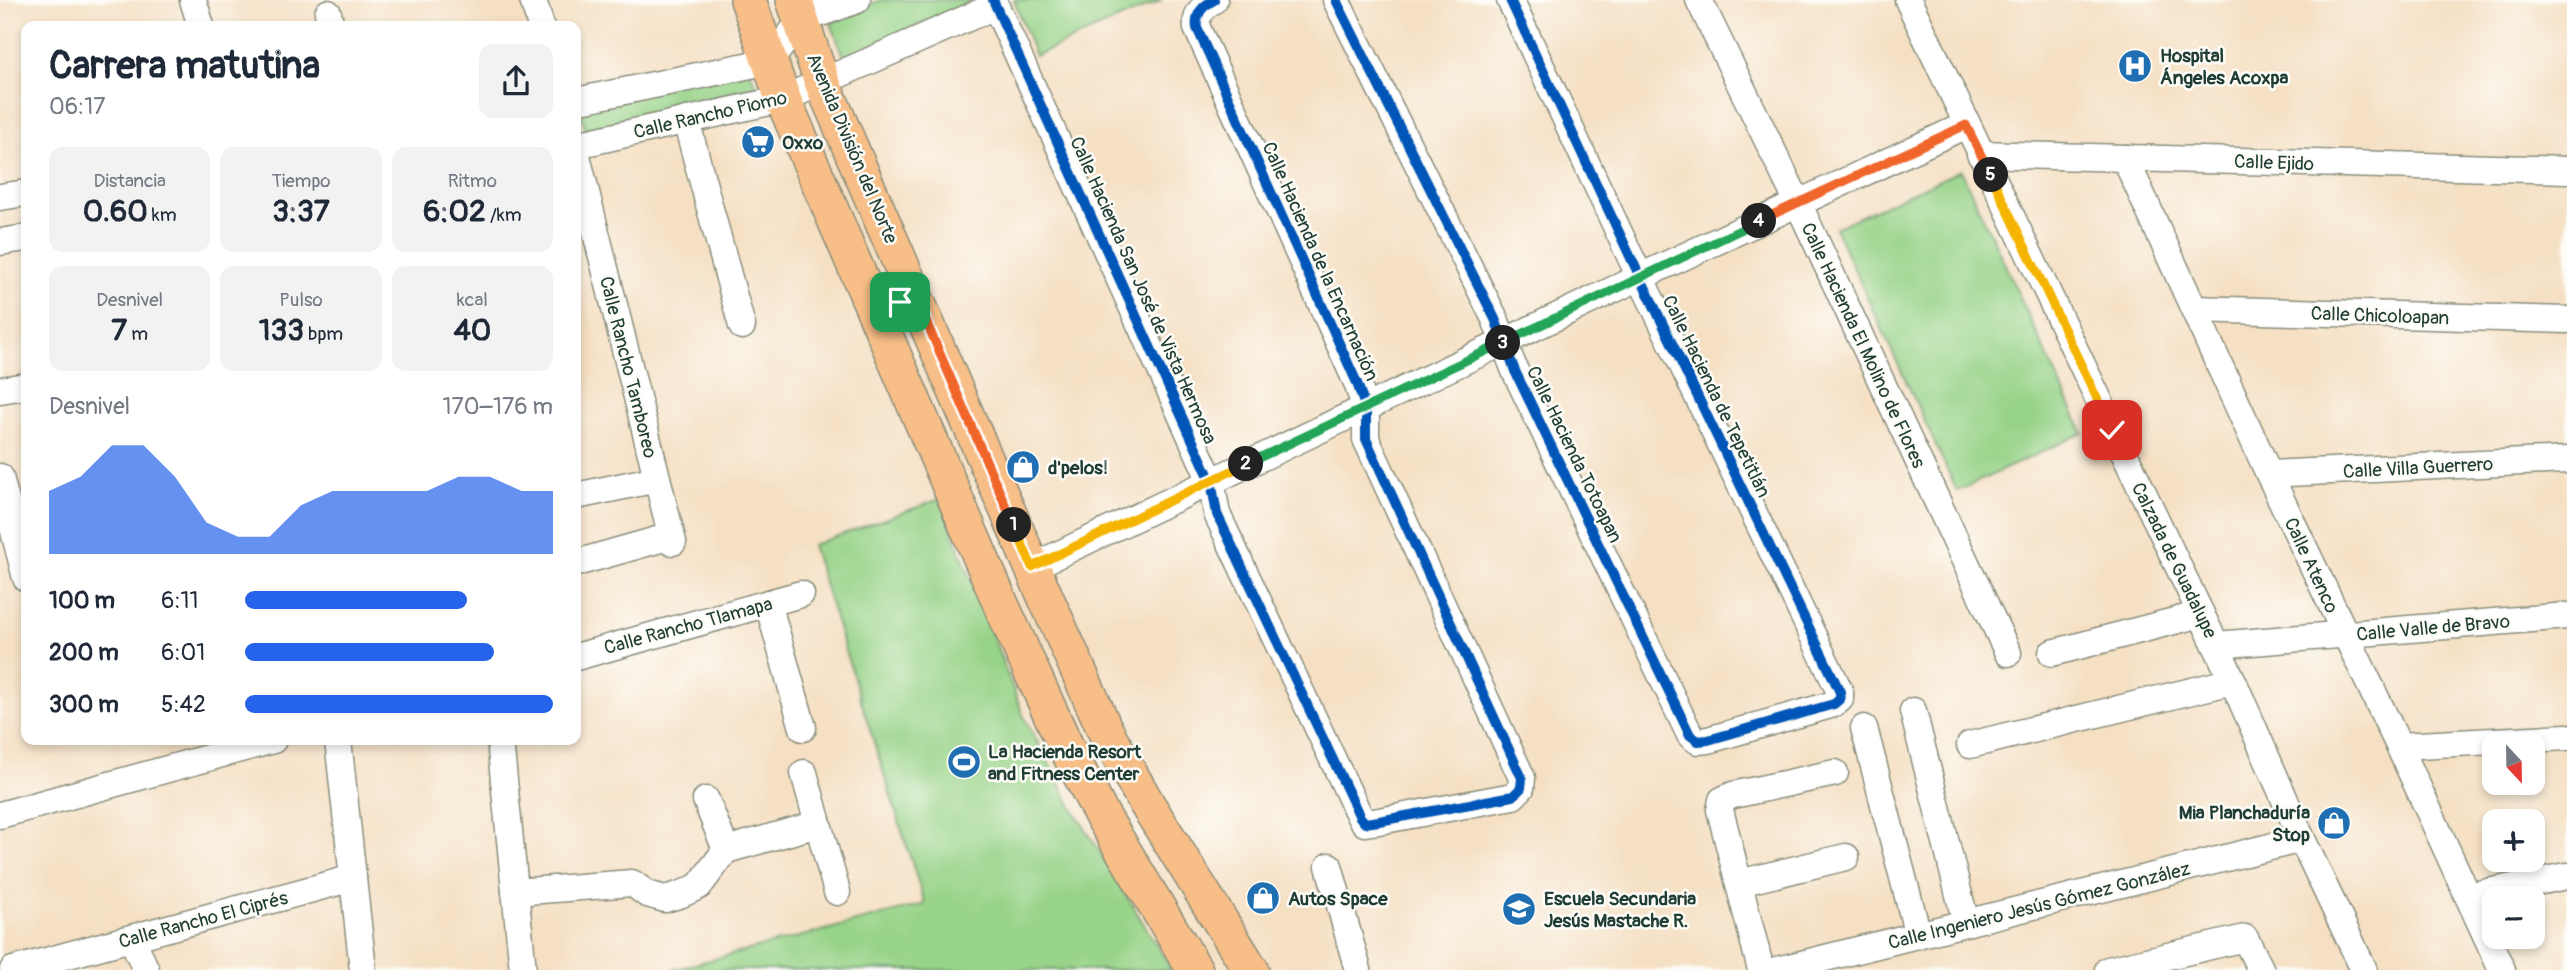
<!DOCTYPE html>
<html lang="es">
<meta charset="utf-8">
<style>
:root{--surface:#fff;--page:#f2f2f3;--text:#1f2937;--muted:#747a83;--accent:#2563eb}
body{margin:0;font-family:Pangolin,sans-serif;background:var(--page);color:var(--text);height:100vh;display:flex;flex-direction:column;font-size:26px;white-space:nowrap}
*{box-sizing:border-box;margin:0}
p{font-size:23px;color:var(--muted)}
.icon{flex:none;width:38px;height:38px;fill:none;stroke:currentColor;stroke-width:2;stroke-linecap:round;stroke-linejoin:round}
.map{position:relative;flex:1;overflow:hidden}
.side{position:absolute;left:21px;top:21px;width:560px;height:724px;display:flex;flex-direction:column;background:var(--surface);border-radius:14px;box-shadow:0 4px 10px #0003}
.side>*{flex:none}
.needle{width:46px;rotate:158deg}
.buttons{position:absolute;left:2482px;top:732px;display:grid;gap:14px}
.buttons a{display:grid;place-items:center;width:63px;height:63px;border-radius:14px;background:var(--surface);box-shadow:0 4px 10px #0003;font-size:35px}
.pin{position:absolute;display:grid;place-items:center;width:60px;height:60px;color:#fff;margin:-30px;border-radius:14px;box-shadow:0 4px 10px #0006}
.km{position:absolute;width:35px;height:35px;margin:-18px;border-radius:50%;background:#222;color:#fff;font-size:19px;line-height:35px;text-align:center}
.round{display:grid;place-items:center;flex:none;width:74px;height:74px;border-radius:14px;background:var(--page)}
.overview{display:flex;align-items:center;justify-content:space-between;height:119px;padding:0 28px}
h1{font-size:38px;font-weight:800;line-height:52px}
.metrics{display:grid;grid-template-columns:repeat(3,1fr);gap:10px;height:119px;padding:7px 28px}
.metrics div{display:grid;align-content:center;border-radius:14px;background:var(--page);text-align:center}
.metrics b{font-size:30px;font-weight:800}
.metrics small{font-size:19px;font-weight:400}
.metrics p{font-size:19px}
.chart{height:196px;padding:14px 28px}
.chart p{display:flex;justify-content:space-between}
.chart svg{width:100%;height:126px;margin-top:7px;fill:var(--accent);opacity:.7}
ul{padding:0 28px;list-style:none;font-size:23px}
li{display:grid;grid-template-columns:112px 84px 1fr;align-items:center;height:52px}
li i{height:18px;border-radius:9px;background:var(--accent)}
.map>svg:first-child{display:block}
.park{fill:#97d388;stroke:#5b885e;stroke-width:2}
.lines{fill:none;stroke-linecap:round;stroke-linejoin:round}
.minor-casing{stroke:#8a8e7c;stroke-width:29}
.major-casing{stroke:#8a8e7c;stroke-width:38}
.minor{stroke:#fff;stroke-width:26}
.major{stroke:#f7be87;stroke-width:35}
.cycleway-casing{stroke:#fdfcf7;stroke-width:15}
.cycleway{stroke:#0057b8;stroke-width:10}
.split-1-casing{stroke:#fff;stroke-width:14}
.split-2-casing{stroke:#fff;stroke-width:14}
.split-3-casing{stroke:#fff;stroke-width:14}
.split-4-casing{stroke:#fff;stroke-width:14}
.split-5-casing{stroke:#fff;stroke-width:14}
.split-6-casing{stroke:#fff;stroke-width:14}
.split-1{stroke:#f0652b;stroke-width:9}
.split-2{stroke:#f5b400;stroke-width:9}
.split-3{stroke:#22a559;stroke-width:9}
.split-4{stroke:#22a559;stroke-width:9}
.split-5{stroke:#f0652b;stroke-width:9}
.split-6{stroke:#f5b400;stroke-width:9}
.labels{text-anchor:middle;stroke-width:5;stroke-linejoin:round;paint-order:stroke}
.poi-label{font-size:19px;font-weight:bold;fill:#1f3d34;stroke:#fdfcf7;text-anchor:start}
.street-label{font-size:19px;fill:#1f3d34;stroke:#fdfcf7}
</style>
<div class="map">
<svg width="2567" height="970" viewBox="0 0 2567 970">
<rect width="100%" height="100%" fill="#fdfcf7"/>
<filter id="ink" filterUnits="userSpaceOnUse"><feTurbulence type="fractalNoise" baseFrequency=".0143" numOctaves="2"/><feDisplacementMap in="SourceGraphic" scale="14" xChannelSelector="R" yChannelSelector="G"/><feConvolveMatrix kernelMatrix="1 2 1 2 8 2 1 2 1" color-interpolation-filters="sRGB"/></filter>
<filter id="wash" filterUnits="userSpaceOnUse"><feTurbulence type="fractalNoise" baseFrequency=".00686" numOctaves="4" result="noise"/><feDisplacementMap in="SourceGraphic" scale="28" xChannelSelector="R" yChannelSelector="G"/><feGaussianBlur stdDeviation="1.57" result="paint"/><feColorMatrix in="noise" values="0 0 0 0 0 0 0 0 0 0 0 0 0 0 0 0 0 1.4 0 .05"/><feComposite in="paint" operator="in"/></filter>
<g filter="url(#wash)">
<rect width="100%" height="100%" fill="#f5e0c4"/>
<!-- park -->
<g class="park">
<polygon points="880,0 975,0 844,57 831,23"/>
<polygon points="1014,0 1162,0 1035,56"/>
<polygon points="743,53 756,86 586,132 579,104"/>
<polygon points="1961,170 2083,433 1957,491 1835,228"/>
<polygon points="940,499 1024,717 1072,807 1172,970 672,970 925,904 812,545"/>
</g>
</g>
<g filter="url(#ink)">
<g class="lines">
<!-- minor casing -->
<g class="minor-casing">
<g id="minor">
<polyline points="193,0 201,26"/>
<polyline points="533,0 541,26"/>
<path d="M 993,0 L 1211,481 L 1217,514 L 1360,817 L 1365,823 L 1379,821 L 1513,796 L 1521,788 L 1522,778 L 1366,439 L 1366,409 L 1357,383 L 1197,28 C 1195,15 1202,6 1214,0"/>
<polyline points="1336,0 1495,319 1515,371 1690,735 1698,741 1708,740 1834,704 1840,699 1840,692 1630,256 1510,0"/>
<polyline points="1699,0 1798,203 2008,653"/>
<polyline points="1908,0 2233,681 2302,839 2364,970"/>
<polyline points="328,13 331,26"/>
<polyline points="576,101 770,61 801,20 857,0"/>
<polyline points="686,120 742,326"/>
<polyline points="576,145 783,99 995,6"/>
<polyline points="576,152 673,542"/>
<polyline points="1980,154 2567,170"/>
<polyline points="2125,158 2269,474 2399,746 2502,970"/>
<polyline points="0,197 26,193"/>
<polyline points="0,242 26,238"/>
<polyline points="2194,309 2567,320"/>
<polyline points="0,390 26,386"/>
<polyline points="2269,474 2567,460"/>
<polyline points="0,477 26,578"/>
<polyline points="576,496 657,479"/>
<polyline points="576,563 671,536"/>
<polyline points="1032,567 1640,277 1966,125"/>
<polyline points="768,603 803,728"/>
<polyline points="2216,645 2567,616"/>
<polyline points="2052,653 2201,614"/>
<polyline points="576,657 801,594"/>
<polyline points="1913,711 1966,923"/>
<polyline points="1864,728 1918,935"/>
<polyline points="338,740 363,970"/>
<polyline points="500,740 523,970"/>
<polyline points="1970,745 2233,681"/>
<polyline points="2399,746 2567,737"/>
<polyline points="804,773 837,892"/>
<polyline points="706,800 726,850"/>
<polyline points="0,815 273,740"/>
<polyline points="1329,866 1358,970"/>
<polyline points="1739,883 1846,857"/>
<polyline points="515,892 632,883 647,894 665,899 682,894 699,886 726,850 818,824"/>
<polyline points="2468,896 2567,876"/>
<polyline points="132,938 146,970"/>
<polyline points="13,970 353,878"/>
<polyline points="1761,970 1720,810 1722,800 1733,795 1835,773"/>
<polyline points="1777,970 2302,839"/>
<polyline points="2108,970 2245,938 2261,970"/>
</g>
</g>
<!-- major casing -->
<g class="major-casing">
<g id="major">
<polyline points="748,0 783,99 1003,609 1066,747 1100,812 1195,970"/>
<polyline points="794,0 822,82 1032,567 1105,730 1147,804 1251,970"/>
</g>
</g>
<!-- minor -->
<use href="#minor" class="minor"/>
<!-- major -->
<use href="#major" class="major"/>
<!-- cycleway casing -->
<g class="cycleway-casing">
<g id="cycleway">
<path d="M 993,0 L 1211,481 L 1217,514 L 1360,817 L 1365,823 L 1379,821 L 1513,796 L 1521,788 L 1522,778 L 1366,439 L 1366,409 L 1357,383 L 1197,28 C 1195,15 1202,6 1214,0"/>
<polyline points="1336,0 1495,319 1515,371 1690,735 1698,741 1708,740 1834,704 1840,699 1840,692 1630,256 1510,0"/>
</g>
</g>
<!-- cycleway -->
<use href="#cycleway" class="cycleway"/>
</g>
</g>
<g class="lines" filter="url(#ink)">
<!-- split-1 casing -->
<g class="split-1-casing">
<polyline id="split-1" points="900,302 905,297 910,284 1014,525"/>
</g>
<!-- split-2 casing -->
<g class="split-2-casing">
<polyline id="split-2" points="1014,525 1032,567 1246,464"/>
</g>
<!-- split-3 casing -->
<g class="split-3-casing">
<polyline id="split-3" points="1246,464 1503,343"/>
</g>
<!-- split-4 casing -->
<g class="split-4-casing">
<polyline id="split-4" points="1503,343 1759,221"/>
</g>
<!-- split-5 casing -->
<g class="split-5-casing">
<polyline id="split-5" points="1759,221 1966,125 1991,175"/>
</g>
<!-- split-6 casing -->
<g class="split-6-casing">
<polyline id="split-6" points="1991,175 2112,430"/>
</g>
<!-- split-1 -->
<use href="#split-1" class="split-1"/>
<!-- split-2 -->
<use href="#split-2" class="split-2"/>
<!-- split-3 -->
<use href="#split-3" class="split-3"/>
<!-- split-4 -->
<use href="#split-4" class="split-4"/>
<!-- split-5 -->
<use href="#split-5" class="split-5"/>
<!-- split-6 -->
<use href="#split-6" class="split-6"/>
</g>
<!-- icons -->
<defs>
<g id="hospital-disc" transform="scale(1.75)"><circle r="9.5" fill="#1f6fb2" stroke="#fdfcf7"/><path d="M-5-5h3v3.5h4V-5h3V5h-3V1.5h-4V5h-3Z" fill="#fff"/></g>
<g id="supermarket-disc" transform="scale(1.75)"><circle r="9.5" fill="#1f6fb2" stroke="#fdfcf7"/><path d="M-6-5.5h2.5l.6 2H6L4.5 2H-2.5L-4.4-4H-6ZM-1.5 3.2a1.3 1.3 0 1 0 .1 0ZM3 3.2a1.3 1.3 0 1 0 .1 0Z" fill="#fff"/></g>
<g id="shop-disc" transform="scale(1.75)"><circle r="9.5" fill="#1f6fb2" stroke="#fdfcf7"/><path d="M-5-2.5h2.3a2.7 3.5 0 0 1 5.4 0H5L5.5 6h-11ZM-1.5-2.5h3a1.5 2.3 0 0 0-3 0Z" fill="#fff"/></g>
<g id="stadium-disc" transform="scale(1.75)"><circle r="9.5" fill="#1f6fb2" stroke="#fdfcf7"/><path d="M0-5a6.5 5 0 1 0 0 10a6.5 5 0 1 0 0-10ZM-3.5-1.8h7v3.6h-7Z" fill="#fff"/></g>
<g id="school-disc" transform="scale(1.75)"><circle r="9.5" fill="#1f6fb2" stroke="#fdfcf7"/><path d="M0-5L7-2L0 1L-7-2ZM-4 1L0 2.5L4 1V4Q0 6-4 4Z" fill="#fff"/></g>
</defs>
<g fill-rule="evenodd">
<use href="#hospital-disc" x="2135" y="66"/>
<use href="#supermarket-disc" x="758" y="142"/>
<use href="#shop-disc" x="1023" y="467"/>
<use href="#stadium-disc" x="964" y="762"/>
<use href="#shop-disc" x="2334" y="823"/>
<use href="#shop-disc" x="1263" y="898"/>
<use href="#school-disc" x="1519" y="909"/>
</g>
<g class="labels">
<!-- poi labels -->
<g class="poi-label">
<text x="2160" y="62">Hospital<tspan x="2160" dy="22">Ángeles Acoxpa</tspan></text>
<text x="782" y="149">Oxxo</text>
<text x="1048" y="474">d'pelos!</text>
<text x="988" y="758">La Hacienda Resort<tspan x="988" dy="22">and Fitness Center</tspan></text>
<text x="2310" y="819" text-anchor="end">Mia Planchaduría<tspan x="2310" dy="22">Stop</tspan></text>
<text x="1288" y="905">Autos Space</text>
<text x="1544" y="905">Escuela Secundaria<tspan x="1544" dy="22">Jesús Mastache R.</tspan></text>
</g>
<!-- street labels -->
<g class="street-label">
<text transform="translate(710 114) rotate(-13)" y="7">Calle Rancho Piomo</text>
<text transform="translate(853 148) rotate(67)" y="7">Avenida División del Norte</text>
<text transform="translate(2274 162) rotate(2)" y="7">Calle Ejido</text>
<text transform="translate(1321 261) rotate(66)" y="7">Calle Hacienda de la Encarnación</text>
<text transform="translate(1144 290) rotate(66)" y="7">Calle Hacienda San José de Vista Hermosa</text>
<text transform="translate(2380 315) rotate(2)" y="7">Calle Chicoloapan</text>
<text transform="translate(1864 345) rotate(65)" y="7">Calle Hacienda El Molino de Flores</text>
<text transform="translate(629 367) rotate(76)" y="7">Calle Rancho Tamboreo</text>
<text transform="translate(1717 396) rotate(64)" y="7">Calle Hacienda de Tepetitlán</text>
<text transform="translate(1575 454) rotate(64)" y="7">Calle Hacienda Totoapan</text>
<text transform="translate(2418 467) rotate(-3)" y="7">Calle Villa Guerrero</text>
<text transform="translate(2175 560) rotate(64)" y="7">Calzada de Guadalupe</text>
<text transform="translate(2312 565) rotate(65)" y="7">Calle Atenco</text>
<text transform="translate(688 625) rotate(-15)" y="7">Calle Rancho Tlamapa</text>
<text transform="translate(2433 627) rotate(-5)" y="7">Calle Valle de Bravo</text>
<text transform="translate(2039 905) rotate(-14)" y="7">Calle Ingeniero Jesús Gómez González</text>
<text transform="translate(203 919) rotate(-15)" y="7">Calle Rancho El Ciprés</text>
</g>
</g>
</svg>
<div class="buttons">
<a><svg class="needle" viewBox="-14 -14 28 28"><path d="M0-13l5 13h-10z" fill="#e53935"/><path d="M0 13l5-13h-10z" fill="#747a83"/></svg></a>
<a>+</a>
<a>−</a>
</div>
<div class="pin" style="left:900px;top:302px;background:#1e9e55"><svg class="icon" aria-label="arrive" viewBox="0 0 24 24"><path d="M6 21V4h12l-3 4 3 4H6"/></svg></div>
<div class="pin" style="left:2112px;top:430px;background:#d93025"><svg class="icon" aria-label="check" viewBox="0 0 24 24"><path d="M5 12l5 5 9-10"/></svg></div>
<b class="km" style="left:1014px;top:525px">1</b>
<b class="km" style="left:1246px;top:464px">2</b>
<b class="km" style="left:1503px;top:343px">3</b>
<b class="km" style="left:1759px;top:221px">4</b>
<b class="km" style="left:1991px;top:175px">5</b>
<section class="side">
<div class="overview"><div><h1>Carrera matutina</h1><p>06:17</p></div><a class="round"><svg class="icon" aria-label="share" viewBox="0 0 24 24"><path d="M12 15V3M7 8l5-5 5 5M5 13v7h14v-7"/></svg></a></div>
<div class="metrics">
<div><p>Distancia</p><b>0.60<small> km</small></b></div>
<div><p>Tiempo</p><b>3:37</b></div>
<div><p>Ritmo</p><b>6:02<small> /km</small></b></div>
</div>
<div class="metrics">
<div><p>Desnivel</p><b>7<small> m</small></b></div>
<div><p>Pulso</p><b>133<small> bpm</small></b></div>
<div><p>kcal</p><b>40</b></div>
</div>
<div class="chart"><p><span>Desnivel</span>170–176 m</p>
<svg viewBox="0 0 160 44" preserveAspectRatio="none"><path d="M0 44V22L10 17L20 6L30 6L40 17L50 33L60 38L70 38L80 27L90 22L100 22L110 22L120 22L130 17L140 17L150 22L160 22V44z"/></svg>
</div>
<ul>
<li><b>100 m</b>6:11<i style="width:72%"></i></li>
<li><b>200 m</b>6:01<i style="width:81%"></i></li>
<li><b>300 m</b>5:42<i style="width:100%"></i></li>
</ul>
</section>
</div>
